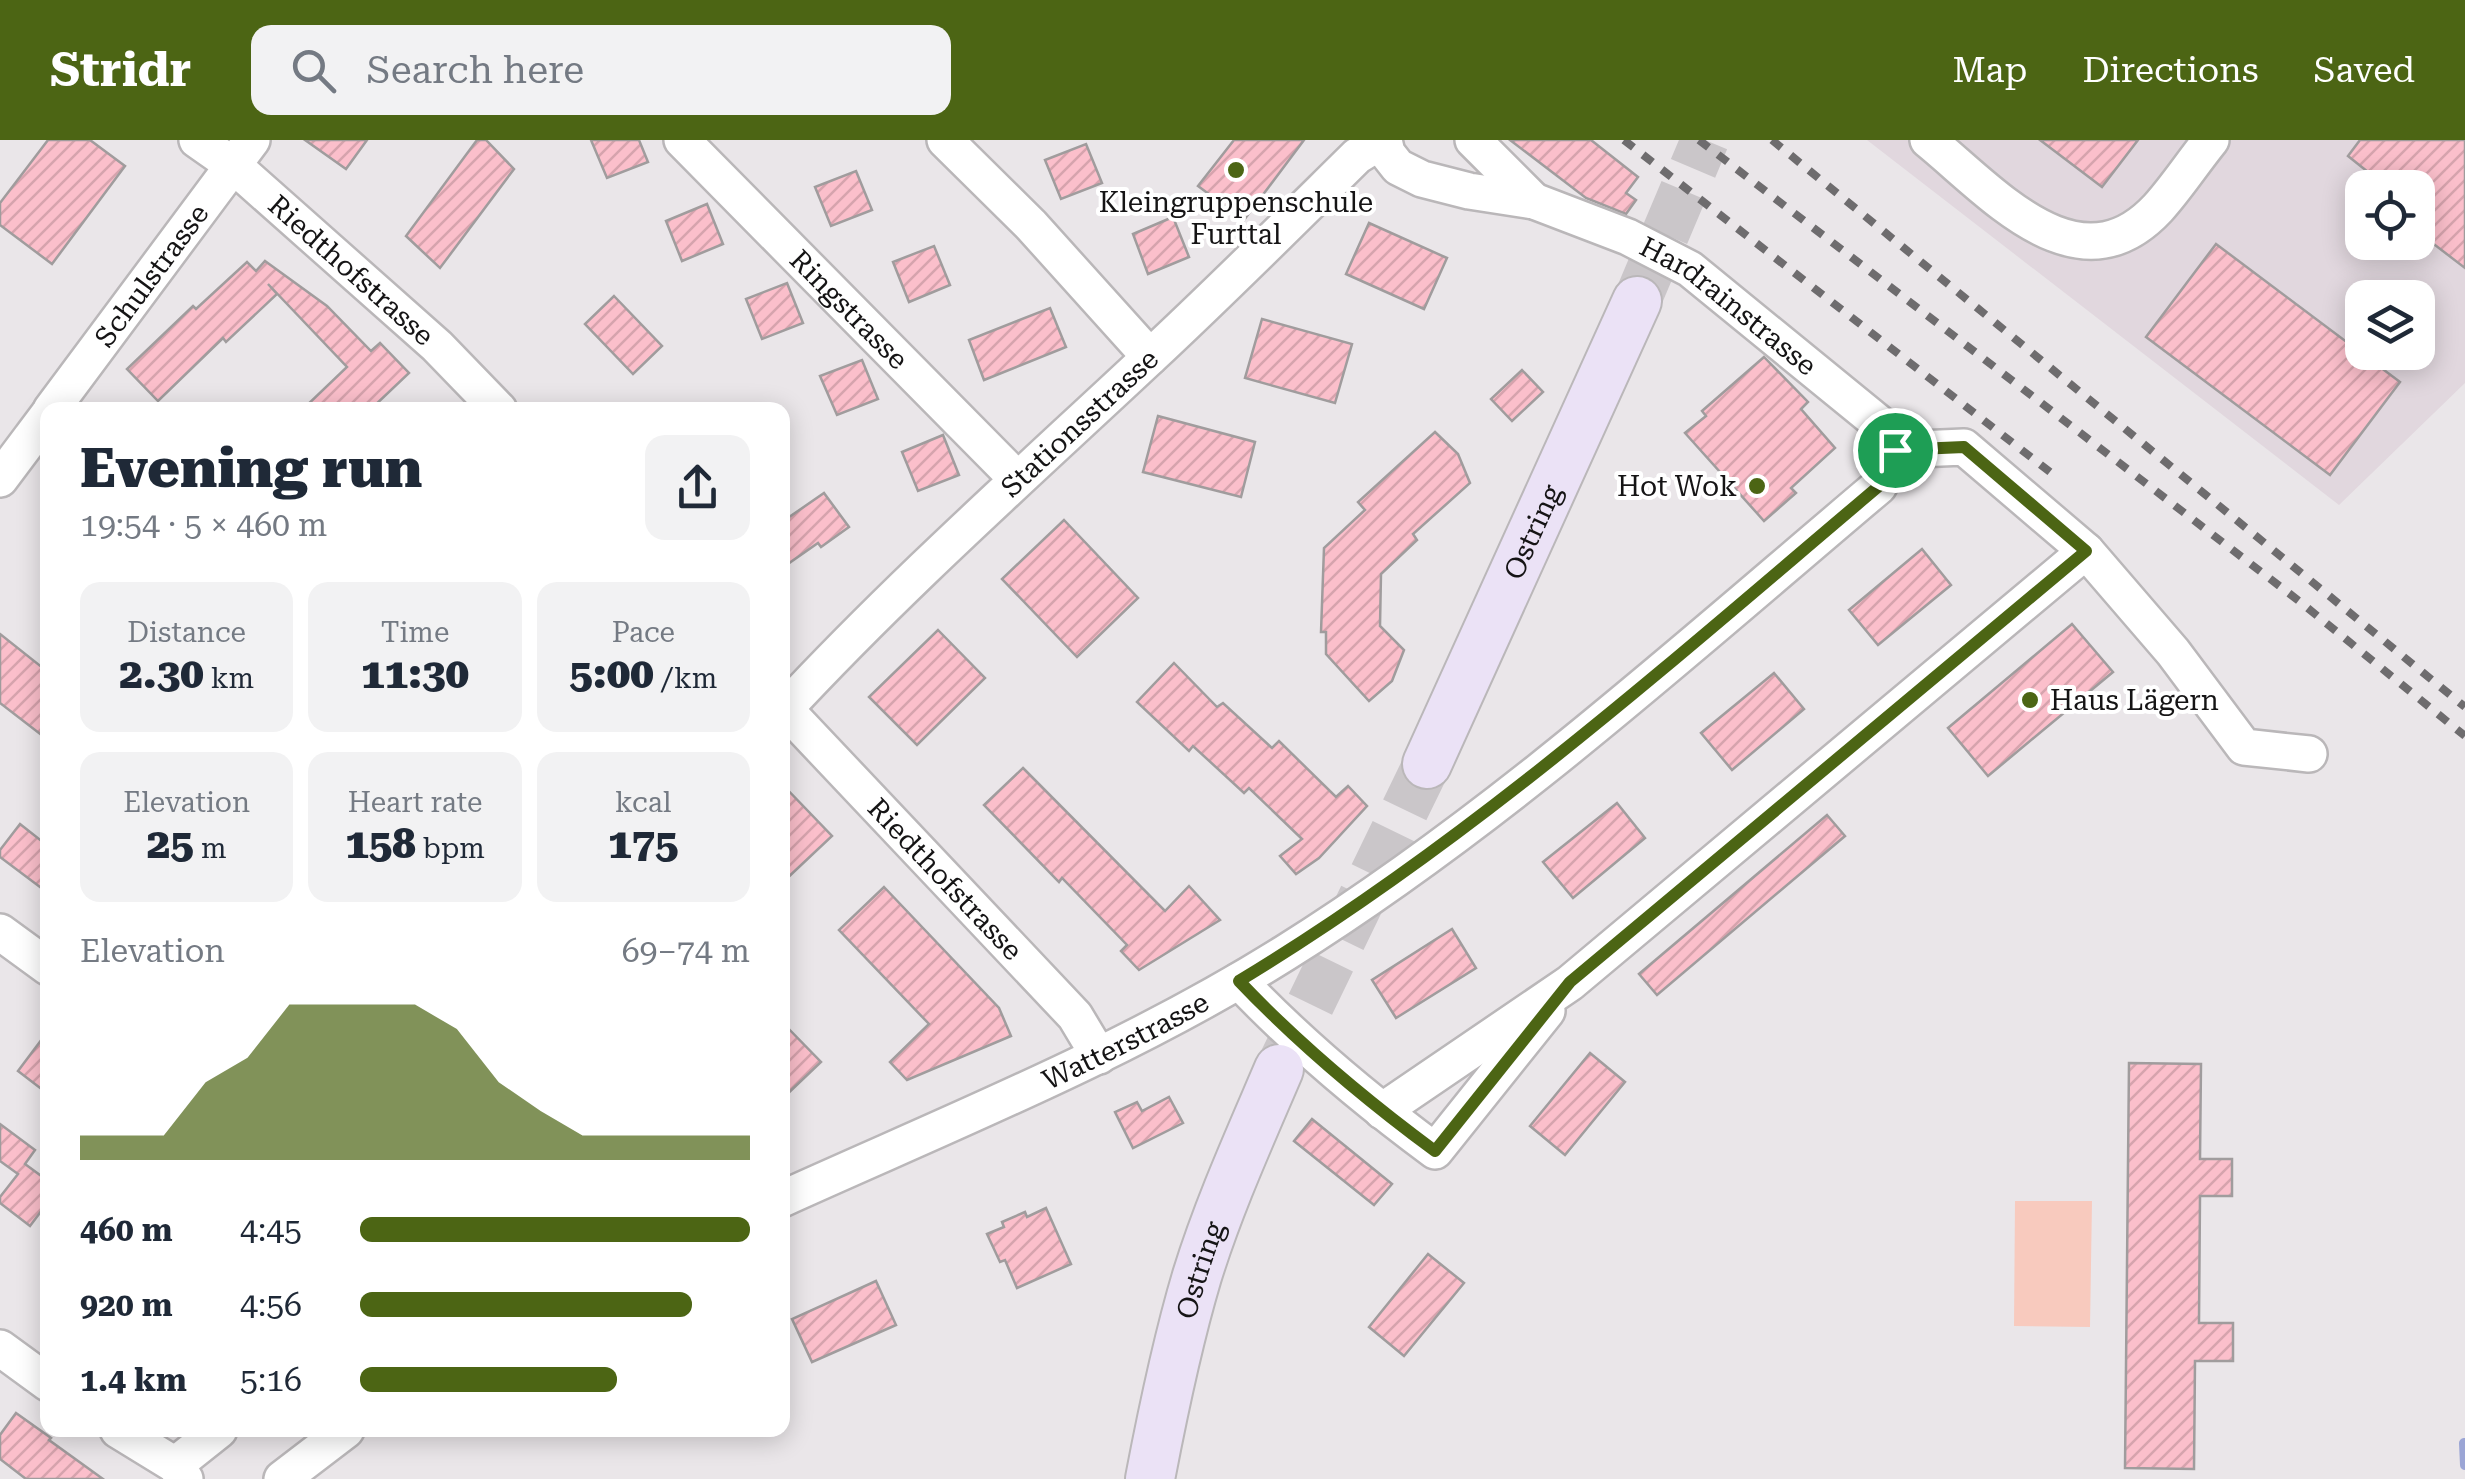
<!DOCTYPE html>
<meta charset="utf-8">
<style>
:root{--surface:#fff;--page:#f2f2f3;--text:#1f2937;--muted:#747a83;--accent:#4c6514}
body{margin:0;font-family:"Roboto Serif",serif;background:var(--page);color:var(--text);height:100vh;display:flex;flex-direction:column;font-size:38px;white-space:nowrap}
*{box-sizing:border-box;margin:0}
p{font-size:32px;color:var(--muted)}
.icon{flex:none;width:55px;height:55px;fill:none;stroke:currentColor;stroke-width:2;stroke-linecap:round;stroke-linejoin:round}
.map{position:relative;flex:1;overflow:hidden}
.details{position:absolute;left:40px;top:262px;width:750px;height:1035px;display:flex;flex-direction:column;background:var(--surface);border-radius:20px;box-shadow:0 5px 25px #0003}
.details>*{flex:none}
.controls{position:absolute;left:2345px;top:30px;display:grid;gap:20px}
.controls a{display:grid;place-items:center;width:90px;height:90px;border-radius:20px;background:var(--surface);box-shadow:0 5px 25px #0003;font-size:50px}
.pin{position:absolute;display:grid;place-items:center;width:85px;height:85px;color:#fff;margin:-42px;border:5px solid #fff;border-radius:50%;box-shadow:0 2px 10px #0007}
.round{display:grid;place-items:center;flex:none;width:105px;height:105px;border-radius:20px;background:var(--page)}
.summary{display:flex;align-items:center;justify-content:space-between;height:170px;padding:0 40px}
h1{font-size:55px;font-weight:800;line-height:75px}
.metrics{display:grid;grid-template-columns:repeat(3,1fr);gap:15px;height:170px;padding:10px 40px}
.metrics div{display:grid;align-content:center;border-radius:20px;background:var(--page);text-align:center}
.metrics b{font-size:42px;font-weight:800}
.metrics small{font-size:28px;font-weight:400}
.metrics p{font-size:28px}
.chart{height:280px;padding:20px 40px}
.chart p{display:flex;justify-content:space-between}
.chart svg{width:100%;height:180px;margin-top:10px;fill:var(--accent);opacity:.7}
ul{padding:0 40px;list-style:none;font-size:32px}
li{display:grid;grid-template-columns:160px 120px 1fr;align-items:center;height:75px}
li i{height:25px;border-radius:12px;background:var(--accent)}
header{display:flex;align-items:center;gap:60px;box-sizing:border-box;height:140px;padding:0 50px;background:var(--accent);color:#fff}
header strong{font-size:48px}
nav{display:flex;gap:55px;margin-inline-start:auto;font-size:35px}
.search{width:700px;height:90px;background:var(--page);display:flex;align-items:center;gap:25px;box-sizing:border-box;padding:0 35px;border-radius:20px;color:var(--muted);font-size:38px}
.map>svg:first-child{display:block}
.built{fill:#e1d7de;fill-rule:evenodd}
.green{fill:#f8cabe}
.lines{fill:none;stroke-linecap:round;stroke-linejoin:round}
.stream{stroke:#9ba5d5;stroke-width:10}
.building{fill:url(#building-hatch);stroke:#a09c9d;stroke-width:2.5}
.secondary-tunnel{stroke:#cac6c9;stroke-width:48;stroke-dasharray:48 24;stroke-linecap:butt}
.minor-casing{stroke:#bab7b9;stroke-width:40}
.secondary-casing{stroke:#bab7b9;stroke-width:52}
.minor{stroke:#fff;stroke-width:35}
.secondary{stroke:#ebe2f6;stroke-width:48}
.rail{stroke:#6e6c6e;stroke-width:8;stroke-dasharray:12 12;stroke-linecap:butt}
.route-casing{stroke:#fff;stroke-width:20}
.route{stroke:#4c6514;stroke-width:12}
.poi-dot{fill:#4c6514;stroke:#fff;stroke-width:4}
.labels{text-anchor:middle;stroke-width:8;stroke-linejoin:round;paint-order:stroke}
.poi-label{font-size:28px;fill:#151415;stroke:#fff}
.street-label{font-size:28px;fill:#151415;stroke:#fff}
</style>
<header>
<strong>Stridr</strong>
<div class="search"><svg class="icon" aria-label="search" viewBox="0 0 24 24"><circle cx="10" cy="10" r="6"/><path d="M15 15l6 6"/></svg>Search here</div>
<nav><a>Map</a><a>Directions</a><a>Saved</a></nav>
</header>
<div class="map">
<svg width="2465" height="1339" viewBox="0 0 2465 1339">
<defs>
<pattern id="building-hatch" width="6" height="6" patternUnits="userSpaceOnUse" patternTransform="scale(2.5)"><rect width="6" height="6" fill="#fbbfcb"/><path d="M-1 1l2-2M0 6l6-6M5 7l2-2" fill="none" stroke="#d6a3ad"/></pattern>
</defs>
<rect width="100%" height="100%" fill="#eae6e9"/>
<!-- built -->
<path class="built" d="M 1867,0 L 2465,0 L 2465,243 L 2339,365 ZM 2362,48 L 2418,48 L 2418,102 L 2362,102 ZM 2362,158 L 2418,158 L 2418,212 L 2362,212 Z"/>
<!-- green -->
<polygon class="green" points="2015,1061 2092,1061 2090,1187 2014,1186"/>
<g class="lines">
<!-- stream -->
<polyline class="stream" points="2464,1303 2465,1325"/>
</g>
<!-- building -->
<g class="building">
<polygon points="48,0 90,0 125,26 52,124 0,85 0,63"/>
<polygon points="305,0 367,0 346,29"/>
<polygon points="477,0 486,0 514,29 440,128 406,96"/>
<polygon points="591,0 639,0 648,22 607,38"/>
<polygon points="1234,0 1304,0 1244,80 1198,46"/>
<polygon points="1510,0 1591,0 1638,37 1626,53 1636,60 1626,74 1586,58"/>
<polygon points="2040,0 2138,0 2102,47"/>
<polygon points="2360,0 2465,0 2465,128 2418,92 2418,48 2388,48 2348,16"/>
<polygon points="1086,4 1102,43 1061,59 1045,20"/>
<polygon points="856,31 872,70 831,86 815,47"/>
<polygon points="707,64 723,104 682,121 666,81"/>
<polygon points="1173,77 1189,117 1148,134 1133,94"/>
<polygon points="1369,83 1447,118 1424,169 1346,134"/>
<polygon points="2216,104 2400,242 2330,335 2146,197"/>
<polygon points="934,106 950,145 909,162 893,122"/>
<polygon points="265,121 327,166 371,211 380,203 409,233 370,270 302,270 347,227 268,144 277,154 226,202 223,198 158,261 127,229 193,166 196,169 247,122 256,131"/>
<polygon points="787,143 803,183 762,199 746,159"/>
<polygon points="614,156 662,206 633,234 585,184"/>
<polygon points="1050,168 1066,207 984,240 969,200"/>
<polygon points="1262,179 1352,204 1335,263 1245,238"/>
<polygon points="1764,217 1808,262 1801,269 1835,308 1791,348 1796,353 1764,381 1685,293 1706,276 1702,271"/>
<polygon points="862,220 878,259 837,275 820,236"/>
<polygon points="1522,230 1543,252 1512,281 1491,259"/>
<polygon points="1158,276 1255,302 1241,357 1143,332"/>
<polygon points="1435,292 1458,314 1470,343 1413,394 1417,400 1381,434 1380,486 1404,510 1392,541 1369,561 1326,514 1326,492 1321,492 1324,408 1365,370 1358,362"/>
<polygon points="943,295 959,335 918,351 902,312"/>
<polygon points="824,353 849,387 821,407 818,403 782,428 782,382"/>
<polygon points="1064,380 1138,458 1077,517 1002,439"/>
<polygon points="1922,409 1951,445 1878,505 1849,470"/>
<polygon points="2072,484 2113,532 1988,636 1948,588"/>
<polygon points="938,490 985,538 917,605 869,557"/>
<polygon points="0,494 48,532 48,600 0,563"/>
<polygon points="1174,523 1217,567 1223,563 1272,608 1279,601 1336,657 1348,646 1367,666 1319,718 1296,734 1280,716 1302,699 1249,648 1244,653 1193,606 1189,611 1137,562"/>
<polygon points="1774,533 1804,569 1732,630 1701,593"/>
<polygon points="1023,628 1165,771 1189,746 1220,780 1139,830 1121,811 1127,805 1062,738 1059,742 984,665"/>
<polygon points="782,644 832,696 782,743"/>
<polygon points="1617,663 1645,698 1573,758 1543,722"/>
<polygon points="1827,675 1845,696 1657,855 1639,834"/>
<polygon points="20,684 48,706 48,753 0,717 0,710"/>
<polygon points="884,747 999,868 1011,896 907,940 890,922 929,884 839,790"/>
<polygon points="1452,789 1476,828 1396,878 1372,840"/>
<polygon points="782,882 821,922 782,959"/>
<polygon points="48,891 48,954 18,931"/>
<polygon points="1590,913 1625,942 1565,1015 1530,986"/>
<polygon points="2129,923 2201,924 2200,1019 2232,1019 2232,1056 2200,1056 2199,1183 2233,1183 2233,1221 2195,1221 2194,1329 2125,1328"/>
<polygon points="1169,957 1183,983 1133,1008 1115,972 1137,962 1142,971"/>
<polygon points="1312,979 1392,1044 1374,1065 1294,1001"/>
<polygon points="0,984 35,1010 25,1024 48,1041 48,1062 30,1086 0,1063 0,1057 18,1034 0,1021"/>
<polygon points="1046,1068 1071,1124 1017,1148 1005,1120 1000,1122 987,1094 1004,1087 1002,1082 1025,1072 1027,1077"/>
<polygon points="1428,1114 1464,1143 1404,1216 1369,1187"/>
<polygon points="876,1141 896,1185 812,1222 792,1179"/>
<polygon points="16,1273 51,1298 49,1300 103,1339 26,1339 0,1319 0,1295"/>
</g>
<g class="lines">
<!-- secondary-tunnel -->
<g class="secondary-tunnel">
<polyline points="1637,161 1705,0"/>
<polyline points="1279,929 1427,624"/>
</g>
<!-- minor casing -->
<g class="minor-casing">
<g id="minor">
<path id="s1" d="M 197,0 L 234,26 L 437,206 L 499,270"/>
<path id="s2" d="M 682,0 L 1017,339"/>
<polyline points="945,0 1031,85 1150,217"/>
<path id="s3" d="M 1384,0 L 1387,13 L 1398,27 L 1422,39 L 1469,51 L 1534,61 L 1628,97 L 1690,129 L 1886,289 L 1895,310"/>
<polyline points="1473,0 1534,61"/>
<path d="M 1928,0 C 1991,51 2078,154 2158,68 C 2177,47 2193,22 2211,0"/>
<path id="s4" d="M 51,270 L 252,0"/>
<polyline points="1895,310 1964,307 2086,411 2173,512 2244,607 2309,614"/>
<polyline points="0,339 48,275"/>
<path id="s5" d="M 782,566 L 1075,876 L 1099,916"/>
<path id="s6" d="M 782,572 C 898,447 1025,334 1149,218 C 1220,152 1288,84 1357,16 L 1383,0"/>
<polyline points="0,792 48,827"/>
<path d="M 1239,841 C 1299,904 1366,960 1435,1011 L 1547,871"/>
<polyline points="1382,971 1570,843 2086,411"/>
<path id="s7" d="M 782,1059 C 952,982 1127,912 1285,813 C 1499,679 1687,508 1879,346 L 1895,310"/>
<polyline points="0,1208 48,1243"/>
<polyline points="118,1290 175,1325 185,1339"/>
<polyline points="175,1325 219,1290"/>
<polyline points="282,1339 346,1290"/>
</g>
</g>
<!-- secondary casing -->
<g class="secondary-casing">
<g id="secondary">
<path id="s8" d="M 1427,624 L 1637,161"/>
<path id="s9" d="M 1150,1339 C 1163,1271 1177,1203 1197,1136 C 1219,1065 1250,997 1279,929"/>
</g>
</g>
<!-- minor -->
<use href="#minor" class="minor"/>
<!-- secondary -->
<use href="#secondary" class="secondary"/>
<!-- rail -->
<g class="rail">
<polyline points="1624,0 2050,332"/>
<polyline points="1699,0 2299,461 2465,596"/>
<polyline points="1772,0 2465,567"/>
</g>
</g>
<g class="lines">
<!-- route casing -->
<g class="route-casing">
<path id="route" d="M 1964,307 L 2086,411 L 1570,842 L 1435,1011 C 1366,960 1299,904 1239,841 C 1471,701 1673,520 1879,346 L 1895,310 Z"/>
</g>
<!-- route -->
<use href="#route" class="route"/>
</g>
<!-- markers -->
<g class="poi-dot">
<circle cx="1236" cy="30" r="10"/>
<circle cx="1757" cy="346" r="10"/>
<circle cx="2030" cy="560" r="10"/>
</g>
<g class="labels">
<!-- poi labels -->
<g class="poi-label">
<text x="1236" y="72">Kleingruppenschule<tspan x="1236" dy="32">Furttal</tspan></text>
<text x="1737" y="356" text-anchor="end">Hot Wok</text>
<text x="2050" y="570" text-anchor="start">Haus Lägern</text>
</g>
<!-- street labels -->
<g class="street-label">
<text dy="10" stroke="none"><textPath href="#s1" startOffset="202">Riedthofstrasse</textPath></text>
<text dy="10" stroke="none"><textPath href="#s4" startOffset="168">Schulstrasse</textPath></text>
<text dy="10" stroke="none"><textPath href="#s3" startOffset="395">Hardrainstrasse</textPath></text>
<text dy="10" stroke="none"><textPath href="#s2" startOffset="238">Ringstrasse</textPath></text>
<text dy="10" stroke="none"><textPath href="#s6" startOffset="415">Stationsstrasse</textPath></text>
<text dy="10" stroke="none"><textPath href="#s8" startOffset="255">Ostring</textPath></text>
<text dy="10" stroke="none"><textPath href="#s5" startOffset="238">Riedthofstrasse</textPath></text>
<text dy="10" stroke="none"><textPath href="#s7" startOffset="378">Watterstrasse</textPath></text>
<text dy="10" stroke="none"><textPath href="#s9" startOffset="215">Ostring</textPath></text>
</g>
</g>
</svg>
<div class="controls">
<a><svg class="icon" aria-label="locate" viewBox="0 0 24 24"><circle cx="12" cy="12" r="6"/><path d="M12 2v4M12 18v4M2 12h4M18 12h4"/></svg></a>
<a><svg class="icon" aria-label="layers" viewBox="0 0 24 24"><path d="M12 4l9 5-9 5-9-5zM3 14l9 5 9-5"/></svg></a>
</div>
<div class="pin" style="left:1895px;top:310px;background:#1e9e55"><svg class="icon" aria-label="arrive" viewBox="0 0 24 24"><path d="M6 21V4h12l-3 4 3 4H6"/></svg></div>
<section class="details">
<div class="summary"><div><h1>Evening run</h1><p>19:54 · 5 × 460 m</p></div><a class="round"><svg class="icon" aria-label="share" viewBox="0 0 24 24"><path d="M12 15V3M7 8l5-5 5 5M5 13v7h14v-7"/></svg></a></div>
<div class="metrics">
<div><p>Distance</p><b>2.30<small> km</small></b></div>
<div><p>Time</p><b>11:30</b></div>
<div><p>Pace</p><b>5:00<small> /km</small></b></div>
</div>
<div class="metrics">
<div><p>Elevation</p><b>25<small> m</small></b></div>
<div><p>Heart rate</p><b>158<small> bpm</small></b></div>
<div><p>kcal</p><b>175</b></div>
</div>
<div class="chart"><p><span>Elevation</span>69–74 m</p>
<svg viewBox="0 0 160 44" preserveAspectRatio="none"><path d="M0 44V38L10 38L20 38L30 25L40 19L50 6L60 6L70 6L80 6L90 12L100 25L110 32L120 38L130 38L140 38L150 38L160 38V44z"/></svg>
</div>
<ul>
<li><b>460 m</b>4:45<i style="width:100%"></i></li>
<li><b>920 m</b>4:56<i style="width:85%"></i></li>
<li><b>1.4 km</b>5:16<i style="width:66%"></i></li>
</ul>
</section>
</div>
